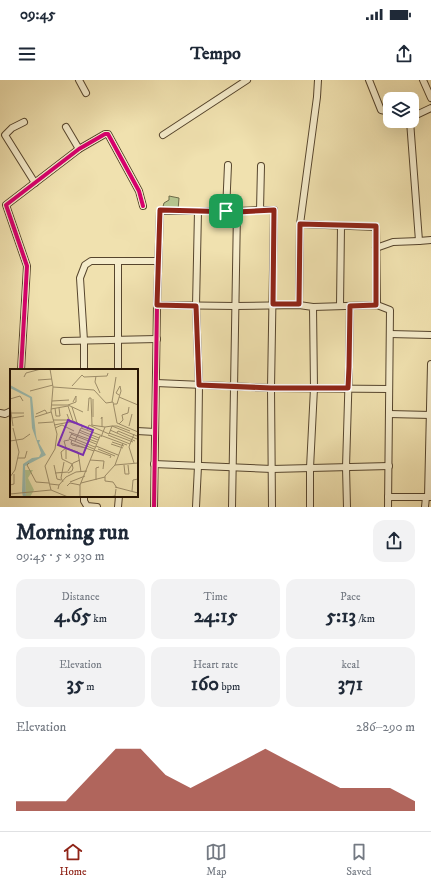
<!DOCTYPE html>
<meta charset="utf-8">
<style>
:root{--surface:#fff;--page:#f2f2f3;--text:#1f2937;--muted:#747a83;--line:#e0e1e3;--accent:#8f2418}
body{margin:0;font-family:"IM FELL DW Pica",serif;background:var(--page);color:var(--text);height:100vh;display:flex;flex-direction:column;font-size:15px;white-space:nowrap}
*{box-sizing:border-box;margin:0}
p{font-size:13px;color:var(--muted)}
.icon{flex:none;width:22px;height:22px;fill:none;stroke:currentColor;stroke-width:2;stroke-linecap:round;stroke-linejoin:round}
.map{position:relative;height:427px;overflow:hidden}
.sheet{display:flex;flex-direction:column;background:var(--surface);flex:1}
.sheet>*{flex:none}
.fabs{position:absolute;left:383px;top:12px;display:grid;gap:8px}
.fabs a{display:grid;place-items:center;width:36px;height:36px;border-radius:8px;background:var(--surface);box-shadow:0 4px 16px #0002;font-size:20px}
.pin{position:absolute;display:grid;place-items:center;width:34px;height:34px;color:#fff;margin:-17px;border-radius:8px;box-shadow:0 2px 6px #0006}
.round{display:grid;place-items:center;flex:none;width:42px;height:42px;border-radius:12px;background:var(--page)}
.overview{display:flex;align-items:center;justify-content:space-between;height:68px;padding:0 16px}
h1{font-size:22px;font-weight:700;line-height:30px}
.figures{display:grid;grid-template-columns:repeat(3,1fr);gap:6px;height:68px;padding:4px 16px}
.figures div{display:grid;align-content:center;border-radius:10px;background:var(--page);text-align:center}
.figures b{font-size:20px;font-weight:700}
.figures small{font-size:11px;font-weight:400}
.figures p{font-size:11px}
.chart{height:112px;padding:8px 16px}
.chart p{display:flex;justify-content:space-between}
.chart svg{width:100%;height:72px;margin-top:4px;fill:var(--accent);opacity:.7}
.status{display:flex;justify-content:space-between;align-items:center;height:28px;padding:0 20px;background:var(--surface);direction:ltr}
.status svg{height:11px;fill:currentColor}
header{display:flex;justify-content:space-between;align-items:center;height:52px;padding:0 16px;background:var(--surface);font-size:18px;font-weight:700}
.dock{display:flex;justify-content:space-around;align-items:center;height:56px;border-top:1px solid var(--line);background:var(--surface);font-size:11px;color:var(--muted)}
.dock a{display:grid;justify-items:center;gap:2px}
.dock .on{color:var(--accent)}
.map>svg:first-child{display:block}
.green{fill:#b5c48e;stroke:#6c6a48}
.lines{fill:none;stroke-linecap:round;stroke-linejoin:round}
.street-casing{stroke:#56452d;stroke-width:8}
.street{stroke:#f5eccb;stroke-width:6}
.cycleway-casing{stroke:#f5eccb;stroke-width:6}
.cycleway{stroke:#d6006c;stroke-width:4}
.route-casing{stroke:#fff;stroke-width:8}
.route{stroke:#8f2418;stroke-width:5}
.inset-road{fill:none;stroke:#9e8e6a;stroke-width:1}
.view{fill:#7b2cbf;fill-opacity:0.15;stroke:#7b2cbf;stroke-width:2}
.inset-edge{fill:none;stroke:#231102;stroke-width:2}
</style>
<div class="status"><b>09:45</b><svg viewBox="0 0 49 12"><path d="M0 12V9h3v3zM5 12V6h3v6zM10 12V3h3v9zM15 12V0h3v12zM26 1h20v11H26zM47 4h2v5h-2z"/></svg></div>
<header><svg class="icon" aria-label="menu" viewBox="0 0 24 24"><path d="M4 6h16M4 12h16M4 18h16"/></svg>Tempo<svg class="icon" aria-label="share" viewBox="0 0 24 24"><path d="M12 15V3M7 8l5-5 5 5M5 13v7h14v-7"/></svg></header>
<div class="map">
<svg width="431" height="427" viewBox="0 0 431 427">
<rect width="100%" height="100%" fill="#f0e1af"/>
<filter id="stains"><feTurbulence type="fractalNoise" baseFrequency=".005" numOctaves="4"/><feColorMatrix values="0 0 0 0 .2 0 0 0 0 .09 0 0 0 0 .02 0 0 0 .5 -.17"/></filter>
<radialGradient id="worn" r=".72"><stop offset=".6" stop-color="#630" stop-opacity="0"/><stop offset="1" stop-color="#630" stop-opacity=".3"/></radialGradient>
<!-- green -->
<polygon class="green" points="169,116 179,118 178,130 162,130 164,123 169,120"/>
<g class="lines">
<!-- street casing -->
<g class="street-casing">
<g id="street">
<polyline points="79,0 86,13"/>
<polyline points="369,0 381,30 390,32"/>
<polyline points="423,0 431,18"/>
<polyline points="412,37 431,28"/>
<polyline points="410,41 419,161 431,160"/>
<polyline points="24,42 12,48 5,55 35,103"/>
<polyline points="66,47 79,69"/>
<polyline points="163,55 247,0"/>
<polyline points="261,86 260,130 274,130 271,308 272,427"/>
<polyline points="226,131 228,85"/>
<polyline points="300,144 376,147 377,225"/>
<polyline points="376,168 393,162 419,161"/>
<polyline points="157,225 235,226 299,225 313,227 314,308 310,388 310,427"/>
<polyline points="299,225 300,144 317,17 318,0"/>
<polyline points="340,226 341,146"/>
<polyline points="313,227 377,225 390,230 388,427"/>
<polyline points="390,254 431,255"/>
<polyline points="64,261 157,259"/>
<polyline points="21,290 27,186 6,125 79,69 105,54 108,54 139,111 143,126"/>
<polyline points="84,290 84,261 80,198 85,185 91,181 118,181"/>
<polyline points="118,290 118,181 158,181"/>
<polyline points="156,303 271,308 389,309"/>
<polyline points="0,333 5,334 11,331"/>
<polyline points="389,334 431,335"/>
<polyline points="137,351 155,352"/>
<polyline points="154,384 272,389 389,386"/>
<polyline points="84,416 84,421 87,426 97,427"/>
<polyline points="388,417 431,417"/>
<polyline points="428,417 431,284"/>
<polyline points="118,427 119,416"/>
<polyline points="154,427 157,225 160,131 237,131 260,130"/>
<polyline points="196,427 198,386 199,305 196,226 198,131"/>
<polyline points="232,427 237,131"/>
<polyline points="347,427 346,387 349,287 350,226"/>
<polyline points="425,427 426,417"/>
</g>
</g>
<!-- street -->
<use href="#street" class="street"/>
<!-- cycleway casing -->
<g class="cycleway-casing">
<g id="cycleway">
<polyline points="21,290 27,186 6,125 79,69 105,54 108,54 139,111 143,126"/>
<polyline points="154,427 157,225 160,131 237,131 260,130"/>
</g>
</g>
<!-- cycleway -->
<use href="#cycleway" class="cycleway"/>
</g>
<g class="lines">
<!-- route casing -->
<g class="route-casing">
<polygon id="route" points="160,130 237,132 274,130 273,224 299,224 300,144 376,146 376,225 350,226 349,287 348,308 271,308 199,305 196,226 157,225"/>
</g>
<!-- route -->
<use href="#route" class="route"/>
</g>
<!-- overview -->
<g transform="translate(10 289)">
<rect width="128" height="128" fill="#f0e1af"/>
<path d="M 15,101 L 23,101 L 18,109 L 24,121 L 20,128 L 16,128 Z" fill="#b5c48e"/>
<path d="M 0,16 L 22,28 L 26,66 L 27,71 L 30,71 L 29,74 L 36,86 L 15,97 L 16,128 L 13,128 L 12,123 L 13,95 L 22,89 L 29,88 L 31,84 L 22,59 L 20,29 L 0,19 Z" fill="#9bbcb1"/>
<path class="inset-road" d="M 40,0 L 43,18 L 41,42 L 47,65 L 45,80 L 35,97 L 41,121M 86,7 L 85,13 L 90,24M 14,8 L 16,4 L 31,0M 28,11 L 42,10M 62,17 L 72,6 L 74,8 L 97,7 L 98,4M 43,18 L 84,21 L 96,34 L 103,33 L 107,54 L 128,63M 20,22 L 43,16M 109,28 L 128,36M 0,30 L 10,27 L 13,32M 42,32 L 59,31M 102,33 L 106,8M 104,35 L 107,35 L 111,22 L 110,17 L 106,24 L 109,26M 42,36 L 58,36 L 73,43M 58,36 L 66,33 L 66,27 L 63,33M 0,37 L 3,57M 62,38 L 67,54M 45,39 L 46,47 L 50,47 L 49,39M 41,40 L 58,37 L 63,52 L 68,54M 78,42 L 79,29 L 81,29 L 82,56M 1,44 L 14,44M 26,45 L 35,41 L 37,44M 57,45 L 60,53 L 72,56 L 72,59M 25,48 L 41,43M 83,48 L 83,30M 2,49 L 14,47M 91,50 L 92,48 L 92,58M 43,51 L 60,51M 28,54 L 43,53M 109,55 L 113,51 L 112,46 L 118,44 L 119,38M 44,56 L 60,53M 81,56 L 95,58M 119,57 L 122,45M 45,59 L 52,56 L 64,62M 69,61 L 89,69M 77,61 L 79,56 L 99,65 L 102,57 L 107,57 L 120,62M 100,61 L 125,72M 59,63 L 87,73M 69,63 L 71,59 L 117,76M 62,64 L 59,70 L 84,80M 99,64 L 123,73M 107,64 L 108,62 L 127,70M 61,65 L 86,75M 98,66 L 120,75 L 124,65M 60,68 L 85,78M 91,68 L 95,58 L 102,57 L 127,67M 59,71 L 54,72 L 56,79 L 68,83 L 71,103M 62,71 L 61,74 L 84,82M 0,72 L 13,70 L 20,65M 65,72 L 69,63 L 88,71M 102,73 L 114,77M 61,74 L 62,76 L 76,79M 101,75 L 113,79M 120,75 L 119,78 L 124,94M 86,77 L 108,86M 88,80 L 105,87M 84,81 L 101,87 L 100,89M 8,89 L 15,89 L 17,82M 56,90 L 56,79 L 51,83 L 52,90 L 62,95 L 63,99 L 62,102 L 58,104M 80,91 L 94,92 L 93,100M 19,94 L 17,96 L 26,113 L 39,114M 44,96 L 47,110 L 51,111M 105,96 L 128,94M 114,96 L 115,105 L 119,105 L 118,96M 58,102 L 63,94 L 70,91M 45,104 L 58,103M 0,108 L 5,101 L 9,83 L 3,59M 86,111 L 86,99 L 89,98M 53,113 L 51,109 L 54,93M 60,113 L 75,107M 71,114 L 95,108M 40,115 L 49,116 L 48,120M 0,116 L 4,115 L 4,105M 49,116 L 56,108 L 66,103 L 77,102M 57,117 L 60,114 L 70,116M 105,118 L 128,124M 107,119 L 103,113 L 95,112 L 95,107 L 105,96 L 113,74M 122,122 L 123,111 L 128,110M 0,125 L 41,121 L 58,128M 70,128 L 70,116 L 90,67M 99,128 L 105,127 L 106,120"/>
<path class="view" d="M 58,51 L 83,61 L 73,86 L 48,76 Z"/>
<rect width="128" height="128" class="inset-edge"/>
</g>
<rect width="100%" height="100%" filter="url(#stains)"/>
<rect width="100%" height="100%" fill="url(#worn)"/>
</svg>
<div class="fabs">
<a><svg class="icon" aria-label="layers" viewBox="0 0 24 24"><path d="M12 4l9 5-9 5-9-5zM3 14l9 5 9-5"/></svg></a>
</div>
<div class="pin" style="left:226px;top:131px;background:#1e9e55"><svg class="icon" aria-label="arrive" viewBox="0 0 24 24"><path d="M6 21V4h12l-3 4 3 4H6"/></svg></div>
</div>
<section class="sheet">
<div class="overview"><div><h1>Morning run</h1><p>09:45 · 5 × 930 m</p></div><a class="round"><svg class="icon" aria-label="share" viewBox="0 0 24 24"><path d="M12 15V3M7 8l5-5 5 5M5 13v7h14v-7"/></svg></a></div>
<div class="figures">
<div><p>Distance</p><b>4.65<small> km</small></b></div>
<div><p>Time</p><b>24:15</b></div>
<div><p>Pace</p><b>5:13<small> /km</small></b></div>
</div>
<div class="figures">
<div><p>Elevation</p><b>35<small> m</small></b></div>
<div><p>Heart rate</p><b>160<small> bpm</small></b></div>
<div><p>kcal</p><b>371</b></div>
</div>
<div class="chart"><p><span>Elevation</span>286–290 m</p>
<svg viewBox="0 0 160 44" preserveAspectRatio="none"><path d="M0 44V38L10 38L20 38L30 22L40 6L50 6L60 22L70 30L80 22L90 14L100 6L110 14L120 22L130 30L140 30L150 30L160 38V44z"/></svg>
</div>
</section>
<nav class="dock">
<a class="on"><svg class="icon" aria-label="home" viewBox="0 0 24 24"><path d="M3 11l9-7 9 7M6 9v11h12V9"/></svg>Home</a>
<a><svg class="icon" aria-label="map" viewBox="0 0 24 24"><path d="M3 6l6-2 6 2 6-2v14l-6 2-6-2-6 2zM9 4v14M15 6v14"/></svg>Map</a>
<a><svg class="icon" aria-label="saved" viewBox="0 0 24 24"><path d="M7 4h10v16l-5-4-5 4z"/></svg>Saved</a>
</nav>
